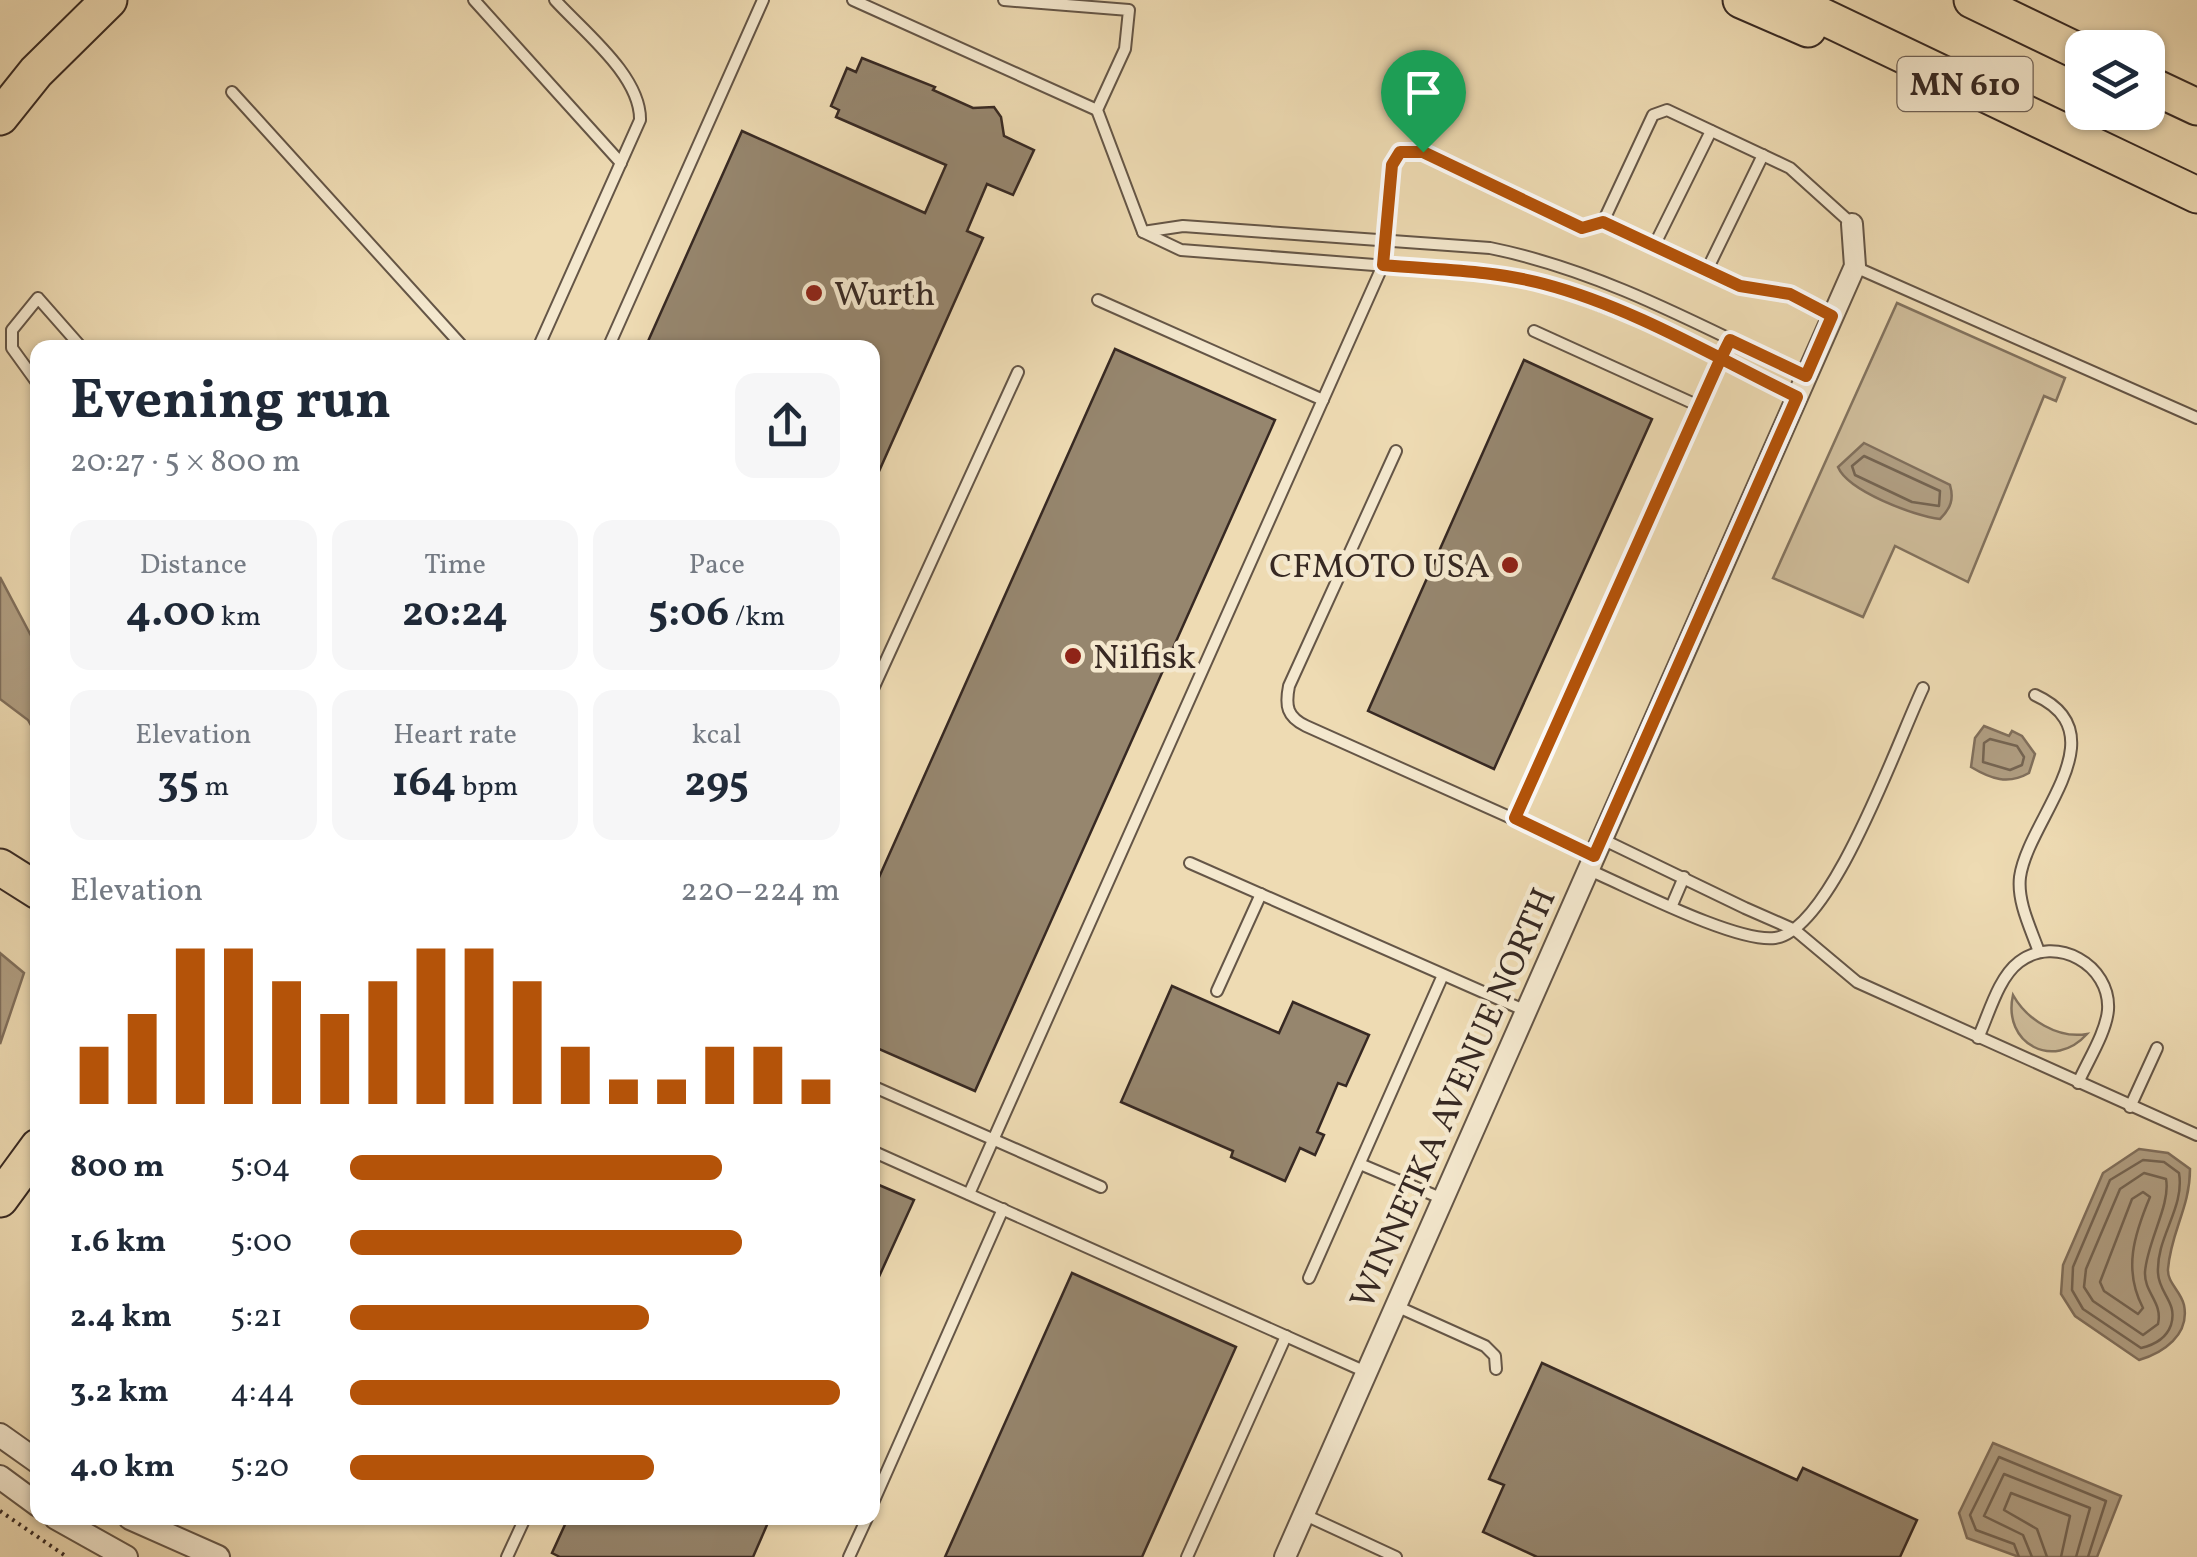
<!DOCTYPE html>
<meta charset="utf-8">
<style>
:root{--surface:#fff;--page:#f6f6f7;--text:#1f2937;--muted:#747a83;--accent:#b45309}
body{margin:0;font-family:Vollkorn,serif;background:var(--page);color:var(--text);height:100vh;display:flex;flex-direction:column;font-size:38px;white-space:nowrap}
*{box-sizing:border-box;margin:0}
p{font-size:32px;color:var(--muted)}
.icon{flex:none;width:55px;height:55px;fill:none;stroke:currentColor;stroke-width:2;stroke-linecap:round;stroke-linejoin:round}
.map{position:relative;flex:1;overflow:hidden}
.side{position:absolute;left:30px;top:340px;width:850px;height:1185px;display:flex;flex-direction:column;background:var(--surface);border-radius:20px;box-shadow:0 2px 8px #0004}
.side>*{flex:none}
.fabs{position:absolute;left:2065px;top:30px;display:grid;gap:20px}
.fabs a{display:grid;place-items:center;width:100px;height:100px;border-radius:20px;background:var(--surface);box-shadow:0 2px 8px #0004;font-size:50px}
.pin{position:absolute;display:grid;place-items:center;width:85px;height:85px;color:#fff;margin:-102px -42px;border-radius:50% 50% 50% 0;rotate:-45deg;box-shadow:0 0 10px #0007}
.pin .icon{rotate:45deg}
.round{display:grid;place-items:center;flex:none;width:105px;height:105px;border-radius:20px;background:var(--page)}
.summary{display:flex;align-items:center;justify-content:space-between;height:170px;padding:0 40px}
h1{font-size:55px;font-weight:700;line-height:75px}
.figures{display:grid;grid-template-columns:repeat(3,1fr);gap:15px;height:170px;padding:10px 40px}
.figures div{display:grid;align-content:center;border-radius:20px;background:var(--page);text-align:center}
.figures b{font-size:42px;font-weight:700}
.figures small{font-size:28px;font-weight:400}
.figures p{font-size:28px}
.chart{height:280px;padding:20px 40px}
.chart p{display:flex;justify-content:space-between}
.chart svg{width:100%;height:180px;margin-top:10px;stroke:var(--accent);stroke-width:6}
ul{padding:0 40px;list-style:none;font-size:32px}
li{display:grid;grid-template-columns:160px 120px 1fr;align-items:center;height:75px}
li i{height:25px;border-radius:12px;background:var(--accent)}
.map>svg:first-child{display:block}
.green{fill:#cfbd9b;stroke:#83735f;stroke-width:2.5}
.water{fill:#b09e82;stroke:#806f5c;stroke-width:2.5}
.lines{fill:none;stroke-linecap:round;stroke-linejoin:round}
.shore{stroke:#746452;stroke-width:2.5}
.building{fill:#96866e;stroke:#372923;stroke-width:2.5}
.service-casing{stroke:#655647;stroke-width:14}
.minor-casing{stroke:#655647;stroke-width:24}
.tertiary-casing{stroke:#655647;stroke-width:26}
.motorway-casing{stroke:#372923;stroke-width:39}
.path{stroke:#372923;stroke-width:4;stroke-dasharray:2.5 5;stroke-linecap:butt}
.service{stroke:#f4e8ce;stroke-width:10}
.minor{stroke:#f4e8ce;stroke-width:20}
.tertiary{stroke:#f4e8ce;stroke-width:22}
.motorway{stroke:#eedbb3;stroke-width:35}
.route-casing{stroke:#fff;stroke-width:20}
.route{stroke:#b45309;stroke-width:12}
.poi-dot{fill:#8f2418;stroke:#f4e8ce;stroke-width:4}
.labels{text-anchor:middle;stroke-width:9;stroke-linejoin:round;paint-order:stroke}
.shield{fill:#f4e8ce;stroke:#706256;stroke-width:2.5}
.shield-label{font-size:32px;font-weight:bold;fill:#372923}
.poi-label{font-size:35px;fill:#372923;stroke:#f4e8ce;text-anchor:start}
.street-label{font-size:35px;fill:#372923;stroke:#f4e8ce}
</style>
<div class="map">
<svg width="2197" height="1557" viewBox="0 0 2197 1557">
<rect width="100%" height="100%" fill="#eedbb3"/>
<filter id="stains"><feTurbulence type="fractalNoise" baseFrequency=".002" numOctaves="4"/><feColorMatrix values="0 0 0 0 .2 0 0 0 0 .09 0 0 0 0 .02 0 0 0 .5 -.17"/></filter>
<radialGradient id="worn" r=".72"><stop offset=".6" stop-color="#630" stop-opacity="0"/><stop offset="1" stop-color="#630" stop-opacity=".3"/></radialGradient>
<!-- green -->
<g class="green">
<polygon points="1897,303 2065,378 2056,401 2044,396 1968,582 1895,546 1863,617 1773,578"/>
<path d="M 2013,995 C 2027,1020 2058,1039 2087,1034 C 2054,1071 2002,1044 2013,995 Z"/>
</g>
<!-- water -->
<g class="water">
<path d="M 1864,443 L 1950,485 C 1954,499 1951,508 1940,519 C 1914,516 1848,491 1838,467 Z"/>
<polygon points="0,577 37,647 37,736 28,720 0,699"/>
<path d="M 1984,726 L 2009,736 L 2012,731 L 2022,736 L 2035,754 L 2029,773 C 2008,785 1991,779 1971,767 L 1975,738 Z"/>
<polygon points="0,953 24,973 0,1044"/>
<path d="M 2139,1149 L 2168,1153 L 2190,1169 C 2190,1208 2171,1231 2168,1269 C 2167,1283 2181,1291 2184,1305 C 2190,1335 2163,1353 2139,1360 L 2075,1316 L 2061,1294 L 2063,1265 L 2103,1173 Z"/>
<polygon points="1993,1443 2121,1496 2097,1557 2019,1557 1967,1538 1959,1513"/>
</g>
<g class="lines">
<!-- shore -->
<g class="shore">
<polygon points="1864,456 1940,491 1939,506 1912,502 1855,475 1852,466"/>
<polygon points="1990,739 2017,746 2024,757 2022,765 2010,770 1983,762 1984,743"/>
<path d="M 2143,1160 L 2164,1162 L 2179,1173 C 2185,1208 2156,1237 2158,1273 C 2159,1294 2178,1302 2171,1325 C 2166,1339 2154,1345 2141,1348 L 2083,1309 L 2072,1290 L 2073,1267 L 2110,1180 Z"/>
<path d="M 2144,1173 L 2166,1179 C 2171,1204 2147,1242 2145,1272 C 2144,1293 2163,1302 2158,1324 L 2143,1335 L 2093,1301 L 2084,1287 L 2086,1269 L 2120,1189 Z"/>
<path d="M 2143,1192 L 2150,1197 C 2134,1235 2123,1270 2143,1308 L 2138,1314 L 2104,1291 L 2100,1282 L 2132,1199 Z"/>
<polyline points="2019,1557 2014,1544 1976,1530 1970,1515 1999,1457 2106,1501 2088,1557"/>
<polyline points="2032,1557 2023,1535 1984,1516 2004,1474 2090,1508 2076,1557"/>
<polyline points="2047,1557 2037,1529 2004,1510 2011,1493 2070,1516 2061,1557"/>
</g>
</g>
<!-- building -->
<g class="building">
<polygon points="862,58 935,87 933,90 973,108 994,107 1001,117 1004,136 1034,150 1013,195 987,184 967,231 983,238 872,487 872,348 645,348 742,131 925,213 946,165 836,117 839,110 831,106 847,68 856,72"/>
<polygon points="1115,349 1275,420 975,1091 872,1046 872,893"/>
<polygon points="1524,360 1652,419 1494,769 1368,711"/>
<polygon points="1172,986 1279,1033 1293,1002 1369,1035 1346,1086 1338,1083 1317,1132 1324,1135 1315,1155 1300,1148 1285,1181 1231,1157 1233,1151 1121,1102"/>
<polygon points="872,1182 914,1200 872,1292"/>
<polygon points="1072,1273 1236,1347 1142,1557 945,1557"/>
<polygon points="1542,1363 1797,1480 1803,1468 1917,1520 1900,1557 1537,1557 1483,1532 1504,1485 1489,1479"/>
<polygon points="568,1518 770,1518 753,1557 560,1557 552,1553"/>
</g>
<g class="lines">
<!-- service casing -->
<g class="service-casing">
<g id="service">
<polyline points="474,0 621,163"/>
<polyline points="853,0 1097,110"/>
<polyline points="1004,0 1129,10 1125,49 1097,110 1143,232"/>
<polyline points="232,92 464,348"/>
<polyline points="1603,222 1653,115 1667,110 1790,168 1852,224"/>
<polyline points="1654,246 1711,131"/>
<polyline points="1855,267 2197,418"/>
<polyline points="1707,270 1763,155"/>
<polyline points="1098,300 1323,400"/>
<polyline points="1534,331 1699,406"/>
<path d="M 538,348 L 640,120 C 641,76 583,31 555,0"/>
<polyline points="608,348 763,0"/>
<polyline points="38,384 12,348 12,330 38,298 82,348"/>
<path d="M 1797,397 L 1636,319 L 1543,283 L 1491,274 L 1181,250 L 1143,232 L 1183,226 L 1490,248 C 1603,271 1703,327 1806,376"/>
<path d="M 1396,451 L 1289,686 C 1285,706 1287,717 1306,726 L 1594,855"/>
<polyline points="872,691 1018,372"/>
<path d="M 2035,695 C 2121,734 2028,819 2020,877 C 2017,902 2031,929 2039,952"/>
<polyline points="1515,818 1730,340"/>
<polyline points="1602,839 1745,908 1795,930 1857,982 2197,1135"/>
<polyline points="1190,863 1526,1011"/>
<path d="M 1589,870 C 1629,887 1736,943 1775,938 C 1832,930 1898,740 1923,688"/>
<polyline points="1672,905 1684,877"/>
<polyline points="1217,991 1261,894"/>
<path d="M 1978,1038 C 1989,1014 1998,978 2019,962 C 2056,934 2111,965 2108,1010 C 2106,1033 2087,1062 2078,1083"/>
<polyline points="872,1086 1101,1187"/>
<polyline points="2130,1107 2157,1048"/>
<polyline points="872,1151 1366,1372"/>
<polyline points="1360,1164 1443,1199"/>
<polyline points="969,1194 1383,265 1392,165 1400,152 1423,152 1582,228 1603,222 1740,286 1790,295 1833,316"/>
<polyline points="1309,1278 1443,975"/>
<polyline points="1396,1306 1485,1346 1495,1356 1496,1369"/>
<polyline points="872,1505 1003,1209"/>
<polyline points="1303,1514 1396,1557"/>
<polyline points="507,1557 525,1518"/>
<polyline points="849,1557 867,1518"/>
<polyline points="1187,1557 1286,1336"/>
</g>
</g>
<!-- minor casing -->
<g class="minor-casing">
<polyline id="minor" points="1285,1557 1855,266 1852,224"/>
</g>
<!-- tertiary casing -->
<g class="tertiary-casing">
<g id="tertiary">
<polyline points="0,1435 38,1462"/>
<polyline points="0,1477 38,1505"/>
<polyline points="56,1518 126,1557"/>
<polyline points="130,1518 218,1557"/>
</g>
</g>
<!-- motorway casing -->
<g class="motorway-casing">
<g id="motorway">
<polyline points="1741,0 1808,29"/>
<polyline points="1788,0 2197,195"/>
<polyline points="1972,0 2082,53"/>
<polyline points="2148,84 2197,107"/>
<polyline points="0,117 36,72 109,0"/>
<polyline points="0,867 38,891"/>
<polyline points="0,1199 38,1147"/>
</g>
</g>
<!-- path -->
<polyline class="path" points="0,1511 67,1557"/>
<!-- service -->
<use href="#service" class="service"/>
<!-- minor -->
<use href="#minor" class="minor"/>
<!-- tertiary -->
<use href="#tertiary" class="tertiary"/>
<!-- motorway -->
<use href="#motorway" class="motorway"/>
</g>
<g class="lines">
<!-- route casing -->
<g class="route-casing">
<path id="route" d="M 1423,152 L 1400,152 L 1392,165 L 1383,265 C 1436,270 1492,270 1544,284 C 1632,307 1715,357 1797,397 L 1594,856 L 1515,818 L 1720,360 L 1730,340 L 1806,376 L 1832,316 L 1790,294 L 1740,286 L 1603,222 L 1582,228 L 1423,152"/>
</g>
<!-- route -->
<use href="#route" class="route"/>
</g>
<!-- markers -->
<g class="poi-dot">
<circle cx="814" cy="293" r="10"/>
<circle cx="1510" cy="565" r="10"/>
<circle cx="1073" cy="656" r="10"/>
</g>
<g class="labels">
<!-- shield labels -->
<rect class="shield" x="1897.5" y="57" width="135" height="54" rx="8"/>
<g class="shield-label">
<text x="1965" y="95">MN 610</text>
</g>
<!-- poi labels -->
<g class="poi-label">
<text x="834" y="305">Wurth</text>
<text x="1490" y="577" text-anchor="end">CFMOTO USA</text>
<text x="1093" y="668">Nilfisk</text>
</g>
<!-- street labels -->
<g class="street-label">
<text transform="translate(1452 1098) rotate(-66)" y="12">WINNETKA AVENUE NORTH</text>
</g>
</g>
<rect width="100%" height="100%" filter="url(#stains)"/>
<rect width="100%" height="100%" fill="url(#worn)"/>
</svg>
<div class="fabs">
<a><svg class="icon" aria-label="layers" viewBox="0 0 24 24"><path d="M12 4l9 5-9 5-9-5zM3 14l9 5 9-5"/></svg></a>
</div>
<div class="pin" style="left:1423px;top:152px;background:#1e9e55"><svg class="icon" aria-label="arrive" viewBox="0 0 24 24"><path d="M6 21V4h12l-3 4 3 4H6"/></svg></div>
<section class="side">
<div class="summary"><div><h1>Evening run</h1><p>20:27 · 5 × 800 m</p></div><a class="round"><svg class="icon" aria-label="share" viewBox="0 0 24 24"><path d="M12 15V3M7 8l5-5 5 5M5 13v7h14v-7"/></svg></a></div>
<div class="figures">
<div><p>Distance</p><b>4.00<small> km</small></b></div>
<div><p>Time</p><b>20:24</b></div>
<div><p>Pace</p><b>5:06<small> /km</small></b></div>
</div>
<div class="figures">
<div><p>Elevation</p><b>35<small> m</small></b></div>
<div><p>Heart rate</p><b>164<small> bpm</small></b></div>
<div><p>kcal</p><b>295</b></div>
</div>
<div class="chart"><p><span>Elevation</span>220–224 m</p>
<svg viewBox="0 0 160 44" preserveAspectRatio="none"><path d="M5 44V30M15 44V22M25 44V6M35 44V6M45 44V14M55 44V22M65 44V14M75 44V6M85 44V6M95 44V14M105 44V30M115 44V38M125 44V38M135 44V30M145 44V30M155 44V38"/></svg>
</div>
<ul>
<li><b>800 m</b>5:04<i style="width:76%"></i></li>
<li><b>1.6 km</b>5:00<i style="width:80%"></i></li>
<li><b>2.4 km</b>5:21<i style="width:61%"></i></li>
<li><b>3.2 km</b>4:44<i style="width:100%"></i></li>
<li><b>4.0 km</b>5:20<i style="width:62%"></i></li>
</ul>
</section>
</div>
